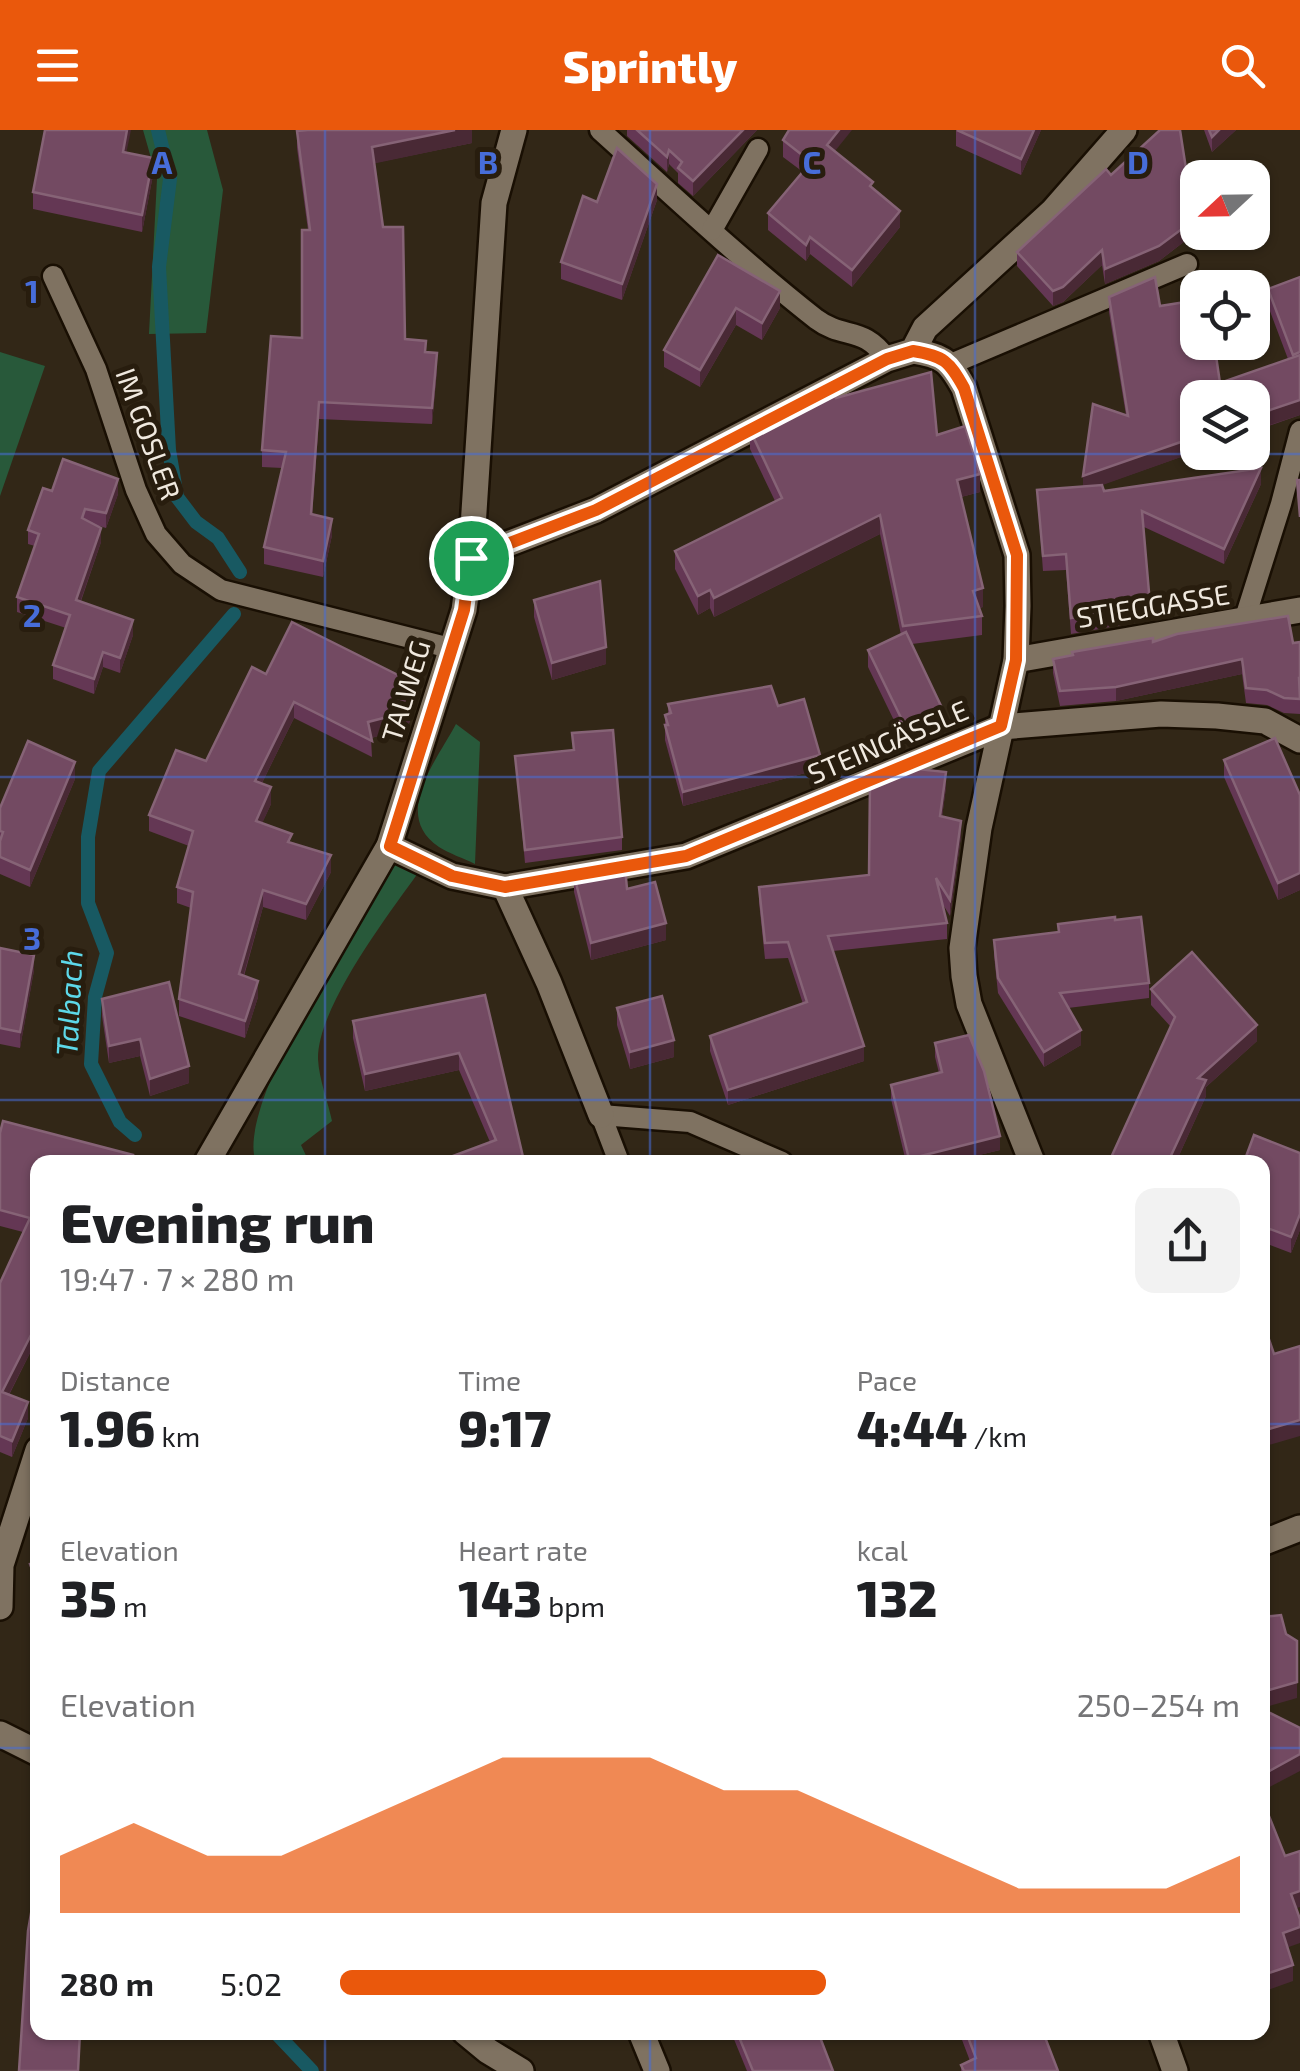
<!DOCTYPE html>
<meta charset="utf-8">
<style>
:root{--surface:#fff;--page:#f2f2f2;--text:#202124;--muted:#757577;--accent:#ea580c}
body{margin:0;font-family:"Exo 2",sans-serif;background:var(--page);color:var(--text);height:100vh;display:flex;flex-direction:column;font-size:38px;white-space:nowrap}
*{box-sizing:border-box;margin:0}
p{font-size:32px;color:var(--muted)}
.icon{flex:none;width:55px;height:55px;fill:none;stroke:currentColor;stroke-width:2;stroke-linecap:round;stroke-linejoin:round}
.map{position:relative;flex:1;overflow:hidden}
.side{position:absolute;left:30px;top:1025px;width:1240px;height:885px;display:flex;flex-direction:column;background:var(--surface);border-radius:20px;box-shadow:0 2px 8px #0004}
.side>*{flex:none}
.needle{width:65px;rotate:248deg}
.buttons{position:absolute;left:1180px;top:30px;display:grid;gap:20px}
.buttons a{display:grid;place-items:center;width:90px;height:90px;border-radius:20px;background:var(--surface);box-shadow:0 2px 8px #0004;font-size:50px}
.pin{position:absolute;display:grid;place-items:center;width:85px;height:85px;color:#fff;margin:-42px;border:5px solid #fff;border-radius:50%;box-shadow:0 2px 10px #0007}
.round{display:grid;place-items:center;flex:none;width:105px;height:105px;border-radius:20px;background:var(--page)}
.headline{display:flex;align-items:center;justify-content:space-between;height:170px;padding:0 30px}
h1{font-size:55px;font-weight:800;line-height:75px}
.stats{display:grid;grid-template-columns:repeat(3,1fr);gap:15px;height:170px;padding:10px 30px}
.stats div{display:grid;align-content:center}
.stats b{font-size:50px;font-weight:800}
.stats small{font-size:28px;font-weight:400}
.stats p{font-size:28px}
.chart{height:280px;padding:20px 30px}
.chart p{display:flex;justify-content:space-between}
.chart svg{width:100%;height:180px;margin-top:10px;fill:var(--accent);opacity:.7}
ul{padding:0 30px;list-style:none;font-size:32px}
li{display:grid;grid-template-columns:160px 120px 1fr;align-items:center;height:75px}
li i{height:25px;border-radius:12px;background:var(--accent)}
header{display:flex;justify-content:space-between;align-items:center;height:130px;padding:0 30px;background:var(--accent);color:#fff;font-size:45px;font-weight:800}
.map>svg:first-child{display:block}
.green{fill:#28593a}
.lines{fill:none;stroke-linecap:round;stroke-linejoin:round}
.stream{stroke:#185962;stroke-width:14}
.service-casing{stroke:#190f03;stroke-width:25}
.minor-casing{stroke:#190f03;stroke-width:30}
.service{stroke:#7f7261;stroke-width:20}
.minor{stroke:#7f7261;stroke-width:25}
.wall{fill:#643754}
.shaded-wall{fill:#492935}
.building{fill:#734a62;stroke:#866376;stroke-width:2.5}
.route-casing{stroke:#fff;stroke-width:20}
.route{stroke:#ea580c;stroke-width:12}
.grid{fill:none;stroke:#476dd9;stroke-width:2.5;stroke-opacity:0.55}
.labels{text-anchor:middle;stroke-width:10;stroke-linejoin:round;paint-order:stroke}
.street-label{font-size:28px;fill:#f0e9df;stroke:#281d0e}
.water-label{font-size:30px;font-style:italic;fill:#5dd8e9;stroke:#281d0e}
.grid-label{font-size:32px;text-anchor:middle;font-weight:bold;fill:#476dd9;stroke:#281d0e;stroke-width:10;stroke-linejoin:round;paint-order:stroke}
</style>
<header><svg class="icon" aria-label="menu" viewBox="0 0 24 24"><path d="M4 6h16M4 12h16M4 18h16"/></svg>Sprintly<svg class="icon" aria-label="search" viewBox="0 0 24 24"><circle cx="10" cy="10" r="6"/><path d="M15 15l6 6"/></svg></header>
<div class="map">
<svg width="1300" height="1941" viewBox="0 0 1300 1941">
<rect width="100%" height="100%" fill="#322717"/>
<!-- green -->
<g class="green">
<polygon points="143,0 207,0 223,60 206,203 149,204 157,49"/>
<polygon points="0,222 45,236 0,366"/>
<path d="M 456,594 L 480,612 L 475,734 C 463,728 450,724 439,717 C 391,685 437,630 456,594 Z"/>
<path d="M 391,729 L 418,743 C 388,785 317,878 318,929 C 319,949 328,972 332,991 L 301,1015 L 309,1032 L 256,1032 C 234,977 360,784 391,729 Z"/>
</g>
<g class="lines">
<!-- stream -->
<g class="stream">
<polyline points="158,0 170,49 159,137 169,320 177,367 196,392 218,408 240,442"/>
<polyline points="135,1005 120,992 91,934 95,867 107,823 88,773 88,707 99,641 234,484"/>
<polyline points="275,1902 312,1941"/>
</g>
<!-- service casing -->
<g class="service-casing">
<g id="service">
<path d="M 600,0 C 671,64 741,130 816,189 C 844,210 863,195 887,229"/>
<polyline points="712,100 758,19"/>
<polyline points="53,146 96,239 136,360 156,404 182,434 221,460 450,518"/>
<polyline points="951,234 1187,134"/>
<polyline points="1244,491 1281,374 1300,301"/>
<polyline points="619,1032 601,985 690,992 782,1032"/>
</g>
</g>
<!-- minor casing -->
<g class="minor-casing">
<g id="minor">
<path d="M 913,221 C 944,226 949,231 964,258 L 1017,425 L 1018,476 L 1016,530 L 979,698 L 962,818 L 964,846 L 969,874 L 1032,1032"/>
<polyline points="471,428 596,380 887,229 913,221 925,198 1053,81 1124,0"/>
<polyline points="1016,530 1300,480"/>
<polyline points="389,716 452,746 505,757 686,726 1001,597 1161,584 1217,586 1265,591 1300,610"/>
<polyline points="505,757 549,853 601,985"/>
<polyline points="207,1032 389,716 464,480 471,428 494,73 514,0"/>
<polyline points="1262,1413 1300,1398"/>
<polyline points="0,1477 1,1435 38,1320"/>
<polyline points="0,1604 38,1623"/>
<polyline points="465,1902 488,1921 521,1941"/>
<polyline points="641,1902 657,1941"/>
<polyline points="1161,1902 1175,1941"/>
</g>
</g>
<!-- service -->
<use href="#service" class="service"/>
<!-- minor -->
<use href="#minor" class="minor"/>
</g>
<!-- wall -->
<g class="wall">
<polygon points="472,0 472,13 374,33 383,97 405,209 426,222 437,240 432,294 319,289 312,385 332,405 323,447 264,434 264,417 282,338 262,337 262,320 302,208 308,100 297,18 297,1"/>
<polygon points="627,0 757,0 693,66 678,53 678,43 669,34 667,42 627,6"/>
<polygon points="956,0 1041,0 1021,45 956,16"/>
<polygon points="1204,0 1236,0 1212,22"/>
<polygon points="783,10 835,21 873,58 900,97 852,157 810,124 806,131 768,100 768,83 803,42 783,27"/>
<polygon points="126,23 153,45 142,102 33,79 33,62"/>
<polygon points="1111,45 1194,104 1159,131 1105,154 1102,135 1063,172 1053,176 1017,136 1017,122"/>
<polygon points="657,70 622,170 561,149 561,132"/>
<polygon points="718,125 780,178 762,210 736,195 700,257 664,237 664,220"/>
<polygon points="1300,147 1300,285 1101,355 1104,361 1261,354 1224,434 1144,397 1150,490 1071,504 1066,440 1043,441 1037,360 1083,357 1126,285 1109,182 1109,167 1160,176 1220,253 1288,229 1268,176 1268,159"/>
<polygon points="836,268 937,305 980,362 961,367 983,477 979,478 982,486 982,505 912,514 942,595 905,613 868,537 868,520 901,505 880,404 714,487 710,478 698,485 675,439 675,421 775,371 750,319 750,300"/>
<polygon points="52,361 118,364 106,398 99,396 101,412 81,471 133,505 120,543 103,537 94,564 53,549 53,535 66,498 17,482 17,467 35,416 28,414 28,400"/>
<polygon points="534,470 606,534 552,550 534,487"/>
<polygon points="1153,512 1293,513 1300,512 1300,584 1284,583 1267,575 1246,573 1242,544 1116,571 1060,576 1053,543 1053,529"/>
<polygon points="266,544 418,571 407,598 371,608 372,627 294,588 262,653 271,674 262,693 331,742 306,790 263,777 244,846 258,867 245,908 179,886 179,869 191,778 177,773 177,757 189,716 149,701 149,685 206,631"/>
<polygon points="668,574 778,576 820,639 683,676 665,610 665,585 668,583"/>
<polygon points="572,603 622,707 622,720 525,733 515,626 573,621"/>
<polygon points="1224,630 1300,665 1300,760 1278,770 1224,647"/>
<polygon points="75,649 30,757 0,744 0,678"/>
<polygon points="946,657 942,687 961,706 950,786 942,773 947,793 947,809 833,821 864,931 728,975 710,921 710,906 803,874 788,828 765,829 759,772 759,757 869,745"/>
<polygon points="574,745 627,759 666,810 591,830 574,762"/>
<polygon points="1115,790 1149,853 1149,868 1068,878 1081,915 1044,937 998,863 994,825 994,810 1058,802 1058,794"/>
<polygon points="0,818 34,840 20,918 0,914"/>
<polygon points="1151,859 1257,911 1206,957 1206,966 1176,1032 1109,1032 1171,897 1151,875"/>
<polygon points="485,865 523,1032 490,1012 459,940 365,961 353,908 353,891"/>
<polygon points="102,869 189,953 150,966 140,926 109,933 102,886"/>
<polygon points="617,878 674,927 630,939 617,895"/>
<polygon points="935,913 1000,1020 950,1032 906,1032 891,969 891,955 939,943 935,927"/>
<polygon points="0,1003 133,1032 38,1032 38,1214 35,1213 9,1265 28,1288 12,1327 0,1322 0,1153 23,1102 0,1096"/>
<polygon points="1300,1023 1300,1100 1291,1123 1262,1112 1262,1032"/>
<polygon points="38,1431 38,1472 30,1450 30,1434"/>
<polygon points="731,1902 818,1902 833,1941 747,1941"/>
<polygon points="959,1902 1043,1902 1058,1941 961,1941 961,1935 970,1931"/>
</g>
<!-- shaded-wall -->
<g class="shaded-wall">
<polygon points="127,0 131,0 123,39 123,22"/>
<polygon points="455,0 472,0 472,13 372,34 372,17"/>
<polygon points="743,0 757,0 693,66 693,51"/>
<polygon points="839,0 852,0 827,31 827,15"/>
<polygon points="1034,0 1041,0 1021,45 1021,29"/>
<polygon points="1219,0 1236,0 1212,22 1212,7"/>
<polygon points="669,20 669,34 667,42 667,27"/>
<polygon points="153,28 153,45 142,102 142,85"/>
<polygon points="657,54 657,70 622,170 622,154"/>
<polygon points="900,81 900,97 852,157 852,140"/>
<polygon points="1194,90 1194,104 1159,131 1105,154 1105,139"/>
<polygon points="810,107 810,124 806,131 806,115"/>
<polygon points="1102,120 1102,135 1063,172 1053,176 1053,161"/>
<polygon points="780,161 780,178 762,210 762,193"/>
<polygon points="736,178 736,195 700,257 700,240"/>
<polygon points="437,223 437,240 432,294 432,278"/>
<polygon points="1300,270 1300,285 1252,301 1252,286"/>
<polygon points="319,272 319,289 311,401 311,384"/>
<polygon points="1198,306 1198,321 1083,362 1083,346"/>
<polygon points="1261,338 1261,354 1224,434 1224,419"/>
<polygon points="980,344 980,362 957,368 957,350"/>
<polygon points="118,349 118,364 106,398 106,383"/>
<polygon points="880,385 880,404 714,487 714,468"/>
<polygon points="332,389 332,405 323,447 323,431"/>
<polygon points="101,398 101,412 76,484 76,470"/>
<polygon points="983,458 983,477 973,480 973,461"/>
<polygon points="710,460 710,478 698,485 698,466"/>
<polygon points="133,490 133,505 120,543 120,528"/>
<polygon points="606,517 606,534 552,550 552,533"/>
<polygon points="103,522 103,537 94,564 94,549"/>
<polygon points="1242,529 1242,544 1116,571 1116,557"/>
<polygon points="418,555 418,571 407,598 368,609 368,592"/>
<polygon points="294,572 294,588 255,667 255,651"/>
<polygon points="942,578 942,595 905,613 905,596"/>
<polygon points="820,625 820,639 683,676 683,662"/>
<polygon points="75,632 75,649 30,757 30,740"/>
<polygon points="946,642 946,657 940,702 940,686"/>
<polygon points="271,657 271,674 256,707 256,691"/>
<polygon points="961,691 961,706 950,786 950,770"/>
<polygon points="331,725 331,742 306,790 306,774"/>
<polygon points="1300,743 1300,760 1278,770 1278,753"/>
<polygon points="263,760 263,777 239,861 239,844"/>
<polygon points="666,793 666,810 591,830 591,813"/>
<polygon points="34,825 34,840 20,918 20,902"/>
<polygon points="258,851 258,867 245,908 245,891"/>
<polygon points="1257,895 1257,911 1206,957 1206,966 1176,1032 1168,1032 1198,948"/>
<polygon points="1081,900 1081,915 1044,937 1044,922"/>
<polygon points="140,909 140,926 109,933 109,916"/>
<polygon points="674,910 674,927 630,939 630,922"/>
<polygon points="864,916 864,931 728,975 728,960"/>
<polygon points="459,923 459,940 365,961 365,944"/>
<polygon points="189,936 189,953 150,966 150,949"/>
<polygon points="1000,1006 1000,1020 950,1032 909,1032 909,1029"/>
<polygon points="1300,1084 1300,1100 1291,1123 1291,1107"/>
<polygon points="35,1197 35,1213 2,1278 2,1262"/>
<polygon points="28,1272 28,1288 12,1327 12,1311"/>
<polygon points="1300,1290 1300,1306 1262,1317 1262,1301"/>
<polygon points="1297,1552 1297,1568 1262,1578 1262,1562"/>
<polygon points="1300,1624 1300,1641 1262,1661 1262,1645"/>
<polygon points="1300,1761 1300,1777 1291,1780 1291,1764"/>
<polygon points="1300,1797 1300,1813 1283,1819 1283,1803"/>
<polygon points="1293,1835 1293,1851 1265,1861 1265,1868 1262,1869 1263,1845"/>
</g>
<!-- building -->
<g class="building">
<polygon points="45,0 127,0 123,22 153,28 142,85 33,62"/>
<polygon points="308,0 455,0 372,17 383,97 403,97 405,209 426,211 425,222 437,223 432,278 319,272 311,384 332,389 323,431 264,417 286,322 262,320 271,206 302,208 302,100 310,100 297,1"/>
<polygon points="637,0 743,0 693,51 678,38 682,32 669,20 667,27"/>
<polygon points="789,0 839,0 827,15 873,52 870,56 900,81 852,140 810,107 806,115 768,83 811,32 783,10"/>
<polygon points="957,0 1034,0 1021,29"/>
<polygon points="1160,0 1180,0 1194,90 1159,116 1105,139 1102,120 1063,157 1053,161 1017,122 1106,39 1111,45"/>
<polygon points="1209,0 1219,0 1212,7"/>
<polygon points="617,18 657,54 622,154 561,132 583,66 597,72"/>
<polygon points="718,125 780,161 762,193 736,178 700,240 664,220"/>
<polygon points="1155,147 1160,176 1198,170 1198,212 1214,212 1220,253 1300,225 1300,270 1252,286 1252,268 1198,268 1198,306 1083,346 1093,274 1128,286 1109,167"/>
<polygon points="1300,147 1300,222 1293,225 1268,159"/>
<polygon points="931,242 937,305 965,296 980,344 957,350 983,458 973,461 982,486 903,496 880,385 714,468 710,460 698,466 675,421 782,368 750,300 831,258 836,268"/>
<polygon points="63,329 118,349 106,383 85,379 82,388 101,398 76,470 133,490 120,528 103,522 94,549 53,535 70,485 17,467 39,404 28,400 43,358 52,361"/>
<polygon points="1261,338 1224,419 1142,381 1150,474 1071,488 1066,424 1043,426 1037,360 1102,355 1104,361"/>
<polygon points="1297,350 1300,350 1300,387"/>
<polygon points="600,451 606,517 552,533 534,470"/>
<polygon points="1288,486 1293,513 1300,512 1300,548 1299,548 1300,569 1284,568 1267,560 1246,558 1242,529 1116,557 1060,561 1053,529 1073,525 1072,522 1153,508 1153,512 1177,504"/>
<polygon points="292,492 418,555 407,582 368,592 372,611 294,572 255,651 271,657 256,691 292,704 288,712 331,725 306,774 263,760 239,844 258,851 245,891 179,869 193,762 177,757 193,701 149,685 176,620 206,631 252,537 266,544"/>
<polygon points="906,502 942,578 905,596 868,520"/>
<polygon points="771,556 778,576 804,569 820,625 683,662 665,595 668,595 665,585 671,583 668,574"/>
<polygon points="613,600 622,707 525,720 515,626 574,620 572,603"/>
<polygon points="1275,608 1300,665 1300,743 1278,753 1224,630"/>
<polygon points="28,611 75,632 30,740 0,727 0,711 3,702 0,701 0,678"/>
<polygon points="908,638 946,642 940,686 961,691 950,770 936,748 947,793 828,806 864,916 728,960 710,906 807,872 788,812 765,813 759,757 869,745 870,653"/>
<polygon points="625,736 627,759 655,752 666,793 591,813 574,745"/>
<polygon points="1115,787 1115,790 1141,787 1149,853 1060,863 1081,900 1044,922 998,848 994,810 1059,802 1058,794"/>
<polygon points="0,818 34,825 20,902 0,898"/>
<polygon points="1192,822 1257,895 1198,948 1206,950 1168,1032 1109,1032 1175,887 1151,859"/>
<polygon points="169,852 189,936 150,949 140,909 109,916 102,869"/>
<polygon points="485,865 523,1027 516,1029 517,1032 437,1032 496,1010 459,923 365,944 353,891"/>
<polygon points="662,866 674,910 630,922 617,878"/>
<polygon points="969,905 984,941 1000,1006 909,1029 891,955 942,942 935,913"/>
<polygon points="3,991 133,1025 131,1032 38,1032 38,1199 35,1197 2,1262 28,1272 12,1311 0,1306 0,1153 30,1088 0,1080 0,1003"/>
<polygon points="1254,1005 1300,1023 1300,1084 1291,1107 1262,1096 1262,1032 1244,1032"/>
<polygon points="1262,1189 1274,1224 1300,1216 1300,1290 1262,1301"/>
<polygon points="38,1431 38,1456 30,1434"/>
<polygon points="1281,1485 1286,1504 1297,1511 1297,1552 1262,1562 1262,1487"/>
<polygon points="1262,1579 1300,1598 1300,1624 1262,1645"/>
<polygon points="1263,1671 1285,1726 1300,1721 1300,1761 1291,1764 1300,1789 1300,1797 1283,1803 1293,1835 1263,1845 1265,1852 1262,1853"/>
<polygon points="38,1743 38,1902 80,1902 78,1941 19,1941 28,1801"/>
<polygon points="737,1902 818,1902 833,1941 753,1941"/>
<polygon points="966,1902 1043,1902 1058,1941 964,1941 961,1935 976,1928"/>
</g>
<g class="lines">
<!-- route casing -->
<g class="route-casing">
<path id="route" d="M 913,221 C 944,226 949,231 964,258 L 1017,425 L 1016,530 L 1001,596 L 686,726 L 505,757 L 452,746 L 390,716 L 464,480 L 471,428 L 596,380 L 887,229 Z"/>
</g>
<!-- route -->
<use href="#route" class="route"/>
</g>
<!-- grid -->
<path class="grid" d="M 325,0 L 325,1032M 650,0 L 650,1032M 975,0 L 975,1032M 0,324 L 1300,324M 0,647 L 1300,647M 0,970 L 1300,970M 0,1294 L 38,1294M 1262,1294 L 1300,1294M 0,1618 L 38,1618M 1262,1618 L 1300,1618M 325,1902 L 325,1941M 650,1902 L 650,1941M 975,1902 L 975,1941"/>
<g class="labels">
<!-- street labels -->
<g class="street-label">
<text transform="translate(148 304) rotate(70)" y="10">IM GOSLER</text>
<text transform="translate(1153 476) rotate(-9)" y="10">STIEGGASSE</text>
<text transform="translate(406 561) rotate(-73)" y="10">TALWEG</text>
<text transform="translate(888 612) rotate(-23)" y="10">STEINGÄSSLE</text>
</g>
<!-- water labels -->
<g class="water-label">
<text transform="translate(70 873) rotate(-87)" y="10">Talbach</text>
</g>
</g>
<g class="grid-label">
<text x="162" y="44">A</text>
<text x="488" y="44">B</text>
<text x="812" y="44">C</text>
<text x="1138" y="44">D</text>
<text x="32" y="173">1</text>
<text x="32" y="497">2</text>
<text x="32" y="820">3</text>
</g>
</svg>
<div class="buttons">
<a><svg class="needle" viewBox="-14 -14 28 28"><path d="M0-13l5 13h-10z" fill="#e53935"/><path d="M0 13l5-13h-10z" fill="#757577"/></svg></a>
<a><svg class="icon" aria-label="locate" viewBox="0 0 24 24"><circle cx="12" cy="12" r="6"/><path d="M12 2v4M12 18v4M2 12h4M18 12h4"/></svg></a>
<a><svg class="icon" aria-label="layers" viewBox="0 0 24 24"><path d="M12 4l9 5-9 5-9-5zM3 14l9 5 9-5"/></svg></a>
</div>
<div class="pin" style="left:471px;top:428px;background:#1e9e55"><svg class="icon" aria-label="arrive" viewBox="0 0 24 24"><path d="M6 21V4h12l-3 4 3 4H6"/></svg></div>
<section class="side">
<div class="headline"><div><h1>Evening run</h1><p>19:47 · 7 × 280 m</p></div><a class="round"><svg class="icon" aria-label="share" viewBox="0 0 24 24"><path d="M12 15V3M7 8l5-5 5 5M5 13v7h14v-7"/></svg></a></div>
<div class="stats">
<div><p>Distance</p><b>1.96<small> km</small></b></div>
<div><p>Time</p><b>9:17</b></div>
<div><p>Pace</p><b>4:44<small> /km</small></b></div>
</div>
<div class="stats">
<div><p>Elevation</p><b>35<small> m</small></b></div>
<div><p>Heart rate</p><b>143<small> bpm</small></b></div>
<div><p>kcal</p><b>132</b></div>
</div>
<div class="chart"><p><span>Elevation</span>250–254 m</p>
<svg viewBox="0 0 160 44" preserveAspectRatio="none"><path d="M0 44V30L10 22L20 30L30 30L40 22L50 14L60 6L70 6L80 6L90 14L100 14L110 22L120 30L130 38L140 38L150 38L160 30V44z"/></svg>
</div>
<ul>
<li><b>280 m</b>5:02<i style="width:54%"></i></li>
</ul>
</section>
</div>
